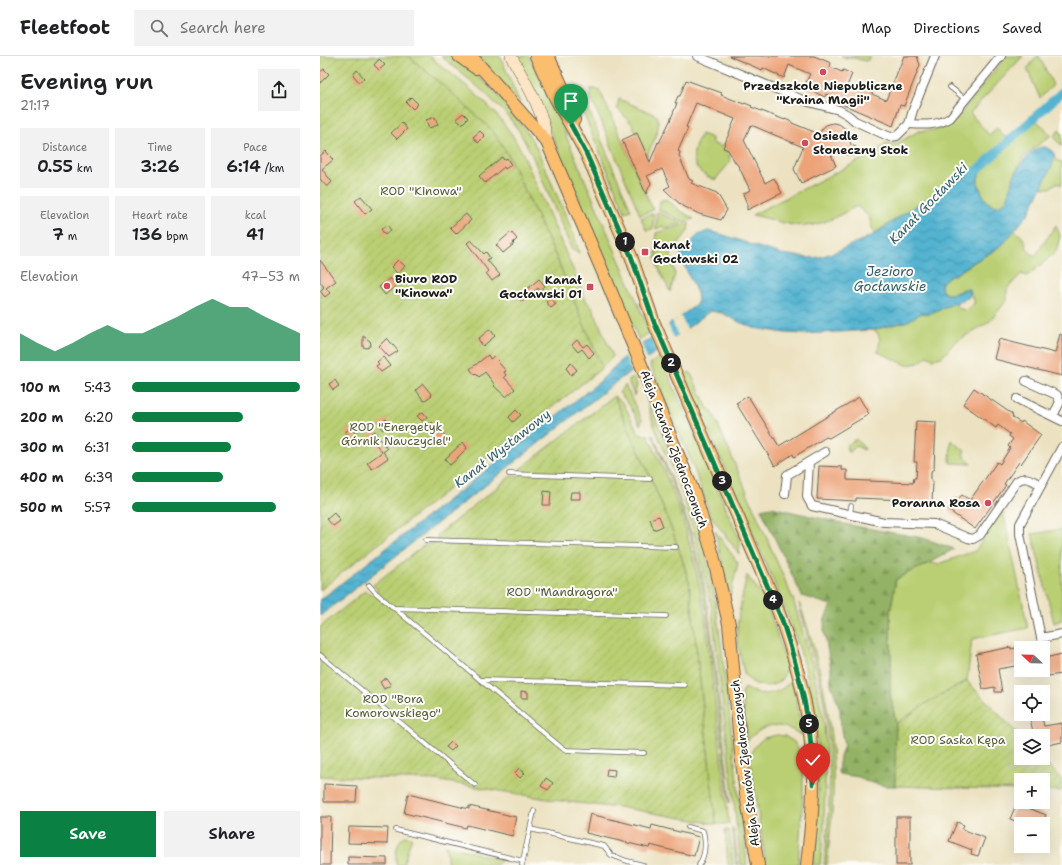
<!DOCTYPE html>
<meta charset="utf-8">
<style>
:root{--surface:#fff;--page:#f2f2f2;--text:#202124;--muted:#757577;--line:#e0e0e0;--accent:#0b8043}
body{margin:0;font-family:"Shantell Sans",sans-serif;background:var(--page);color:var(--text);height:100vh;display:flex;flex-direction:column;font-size:15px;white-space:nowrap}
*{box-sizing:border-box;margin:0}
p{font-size:13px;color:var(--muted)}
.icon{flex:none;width:22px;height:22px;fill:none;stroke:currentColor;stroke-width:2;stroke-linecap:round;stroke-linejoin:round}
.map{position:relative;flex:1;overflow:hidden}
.sheet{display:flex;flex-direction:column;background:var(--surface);width:320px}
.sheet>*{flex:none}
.needle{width:26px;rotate:292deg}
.controls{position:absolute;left:694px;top:585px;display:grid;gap:8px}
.controls a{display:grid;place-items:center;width:36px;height:36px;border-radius:0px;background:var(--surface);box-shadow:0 4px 16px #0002;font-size:20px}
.pin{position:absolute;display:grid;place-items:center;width:34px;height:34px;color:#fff;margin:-41px -17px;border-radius:50% 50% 50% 0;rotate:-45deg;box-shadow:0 0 4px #0007}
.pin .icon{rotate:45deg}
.km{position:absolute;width:20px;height:20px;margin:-10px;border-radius:50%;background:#222;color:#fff;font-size:11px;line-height:20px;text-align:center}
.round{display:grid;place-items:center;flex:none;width:42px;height:42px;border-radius:0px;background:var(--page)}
.summary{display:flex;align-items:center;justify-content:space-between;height:68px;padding:0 20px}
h1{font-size:22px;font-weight:600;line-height:30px}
.stats{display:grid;grid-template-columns:repeat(3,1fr);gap:6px;height:68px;padding:4px 20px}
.stats div{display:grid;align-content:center;border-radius:0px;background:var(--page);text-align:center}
.stats b{font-size:17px;font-weight:600}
.stats small{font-size:11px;font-weight:400}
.stats p{font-size:11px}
.chart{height:112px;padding:8px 20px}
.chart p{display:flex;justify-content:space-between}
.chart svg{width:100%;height:72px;margin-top:4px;fill:var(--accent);opacity:.7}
.button{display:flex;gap:8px;margin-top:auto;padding:8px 20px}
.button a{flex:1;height:46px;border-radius:0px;background:var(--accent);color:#fff;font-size:16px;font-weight:600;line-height:46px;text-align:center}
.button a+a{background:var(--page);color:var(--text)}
ul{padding:0 20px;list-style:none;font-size:13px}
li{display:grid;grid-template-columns:64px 48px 1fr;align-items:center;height:30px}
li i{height:10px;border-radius:5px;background:var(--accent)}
header{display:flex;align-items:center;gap:24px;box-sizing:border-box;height:56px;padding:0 20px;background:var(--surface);border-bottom:1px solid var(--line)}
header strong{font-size:19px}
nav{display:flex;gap:22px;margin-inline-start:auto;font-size:14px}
.search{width:280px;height:36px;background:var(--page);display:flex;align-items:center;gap:10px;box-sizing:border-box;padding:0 14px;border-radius:0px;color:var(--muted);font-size:15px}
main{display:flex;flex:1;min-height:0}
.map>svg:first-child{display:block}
.green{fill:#bacf73;stroke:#6b7648}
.forest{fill:url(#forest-firs);stroke:#586740}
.garden{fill:url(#garden-furrows);stroke:#6b7648}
.water{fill:url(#water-waves);stroke:#376876}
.pier{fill:#ece2c1}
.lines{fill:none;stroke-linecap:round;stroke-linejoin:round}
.canal{stroke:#52b3d0;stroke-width:9}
.building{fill:#eca378}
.service-casing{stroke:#656156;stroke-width:5.5}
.minor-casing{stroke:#656156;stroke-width:10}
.secondary-casing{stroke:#656156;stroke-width:12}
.primary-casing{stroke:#656156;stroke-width:14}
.service{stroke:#fff;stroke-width:4}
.minor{stroke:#fff;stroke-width:8}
.secondary{stroke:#fde5c5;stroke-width:11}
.primary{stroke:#fbbe6e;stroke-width:12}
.route-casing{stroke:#fff;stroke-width:8}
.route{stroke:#0b8043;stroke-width:5}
.poi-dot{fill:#d1495b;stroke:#fdfcf7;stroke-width:1.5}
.labels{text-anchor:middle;stroke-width:4;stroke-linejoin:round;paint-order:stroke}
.poi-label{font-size:12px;font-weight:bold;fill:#1c1c1c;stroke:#fdfcf7;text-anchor:start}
.park-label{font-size:12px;fill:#535b3a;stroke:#fdfcf7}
.street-label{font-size:12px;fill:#1c1c1c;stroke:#fdfcf7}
.water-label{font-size:13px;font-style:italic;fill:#34606d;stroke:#fdfcf7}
</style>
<header>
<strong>Fleetfoot</strong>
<div class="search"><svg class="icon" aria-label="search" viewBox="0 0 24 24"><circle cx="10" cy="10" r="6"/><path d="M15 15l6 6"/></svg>Search here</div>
<nav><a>Map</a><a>Directions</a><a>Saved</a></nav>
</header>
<main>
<section class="sheet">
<div class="summary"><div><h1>Evening run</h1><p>21:17</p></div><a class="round"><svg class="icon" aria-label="share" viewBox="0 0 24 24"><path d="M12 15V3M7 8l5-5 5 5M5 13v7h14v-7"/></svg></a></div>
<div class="stats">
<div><p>Distance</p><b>0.55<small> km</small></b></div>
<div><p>Time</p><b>3:26</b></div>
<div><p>Pace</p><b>6:14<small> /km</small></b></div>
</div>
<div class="stats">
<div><p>Elevation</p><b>7<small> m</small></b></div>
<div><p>Heart rate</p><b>136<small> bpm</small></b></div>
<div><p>kcal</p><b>41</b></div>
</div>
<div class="chart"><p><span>Elevation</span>47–53 m</p>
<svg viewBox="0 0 160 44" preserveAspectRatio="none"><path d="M0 44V27L10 33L20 38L30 33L40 27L50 22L60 27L70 27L80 22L90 17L100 11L110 6L120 11L130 11L140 17L150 22L160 27V44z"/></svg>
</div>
<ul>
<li><b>100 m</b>5:43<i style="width:100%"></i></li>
<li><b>200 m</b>6:20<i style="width:66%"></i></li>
<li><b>300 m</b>6:31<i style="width:59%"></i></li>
<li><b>400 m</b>6:39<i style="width:54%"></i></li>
<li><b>500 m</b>5:57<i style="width:86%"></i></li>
</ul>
<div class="button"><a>Save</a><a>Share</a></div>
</section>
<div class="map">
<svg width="742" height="809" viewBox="0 0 742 809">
<defs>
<pattern id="forest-firs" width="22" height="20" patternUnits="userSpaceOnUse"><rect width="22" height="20" fill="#93b265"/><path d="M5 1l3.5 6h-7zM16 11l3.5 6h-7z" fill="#7e9857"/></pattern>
<pattern id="garden-furrows" width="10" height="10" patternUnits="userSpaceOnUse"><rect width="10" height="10" fill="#bacf73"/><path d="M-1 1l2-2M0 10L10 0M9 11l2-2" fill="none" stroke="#9fb163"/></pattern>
<pattern id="water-waves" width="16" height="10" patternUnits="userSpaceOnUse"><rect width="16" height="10" fill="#52b3d0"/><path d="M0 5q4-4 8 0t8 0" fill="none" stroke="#4391a8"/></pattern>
</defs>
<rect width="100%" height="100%" fill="#fdfcf7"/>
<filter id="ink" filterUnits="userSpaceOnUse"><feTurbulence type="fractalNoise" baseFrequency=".025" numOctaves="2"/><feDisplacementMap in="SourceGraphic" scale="8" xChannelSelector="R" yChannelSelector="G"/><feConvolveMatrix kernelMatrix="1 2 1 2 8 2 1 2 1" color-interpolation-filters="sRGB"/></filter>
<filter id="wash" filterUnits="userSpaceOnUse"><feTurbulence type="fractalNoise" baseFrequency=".012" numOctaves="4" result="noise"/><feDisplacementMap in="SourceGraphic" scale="16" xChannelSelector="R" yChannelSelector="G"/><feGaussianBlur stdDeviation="0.9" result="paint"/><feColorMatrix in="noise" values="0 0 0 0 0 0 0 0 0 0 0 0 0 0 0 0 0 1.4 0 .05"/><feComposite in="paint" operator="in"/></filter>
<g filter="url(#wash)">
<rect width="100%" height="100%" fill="#ece2c1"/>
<!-- green -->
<g class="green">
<path d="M 88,0 L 109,0 C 134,20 161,40 181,64 C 190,75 197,86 203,98 L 267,246 L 272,251 L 293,300 C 290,305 285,307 282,312 L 237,203 L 188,99 L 172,74 L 125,31 Z"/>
<polygon points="121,0 133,0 163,25 177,38 207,76 216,91 254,179 259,197 252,194 211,97 199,75 187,59 164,36"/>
<polygon points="159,0 180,0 200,47"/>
<polygon points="196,0 209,0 229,40 330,276 319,284 217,44"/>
<polygon points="521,0 550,0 548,4 545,5 530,1 525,2"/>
<path d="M 686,0 L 703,0 L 650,57 L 669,79 L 677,72 L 687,83 L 651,117 L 595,150 L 554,178 L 549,161 L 537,150 C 523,157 509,166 493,169 C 474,173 451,162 432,159 L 554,97 L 560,93 L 565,87 L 576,88 L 599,75 L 615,74 L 623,72 L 631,67 L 638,61 Z"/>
<polygon points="717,0 719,0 733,29 720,42 707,13"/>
<polygon points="270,33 275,33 280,35 333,154 320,159 271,41"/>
<polygon points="261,36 311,154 305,156 258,44"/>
<path d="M 299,43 L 336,59 C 343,71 332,88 327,100 L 312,68 L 297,52 Z"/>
<path d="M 716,64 L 731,79 C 723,86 708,96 702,103 C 701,105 695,117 694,120 C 690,130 690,148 676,150 C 668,152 658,131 658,124 C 658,120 660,116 662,112 Z"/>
<polygon points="739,74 742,78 742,90 733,81"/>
<path d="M 381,78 L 392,82 L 392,87 L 402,91 L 404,87 L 411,105 L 395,124 C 370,114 369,100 381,78 Z"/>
<polygon points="735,101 738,105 742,106 742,129 736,127 730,132 720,132 732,110"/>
<polygon points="346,143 361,155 374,163 365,166 339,154 340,145"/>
<polygon points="337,156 362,167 344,172 343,170 336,173"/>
<polygon points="334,157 333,173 326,174 321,162"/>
<polygon points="369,167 368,175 351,197 351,202 355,218 350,236 337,209 336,202 336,177"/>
<path d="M 736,169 L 740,180 L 736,196 L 707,220 L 701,218 L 687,233 L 687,244 L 669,266 L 635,286 L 622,301 L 613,303 L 607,300 L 599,307 L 587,309 L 558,296 L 560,284 L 558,277 L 552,274 L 588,265 L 598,259 L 602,257 L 609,258 L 622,252 L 636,247 L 637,251 L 646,255 L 654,248 L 654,243 L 650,238 L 651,236 L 644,233 L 633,238 L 626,238 L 622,235 L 621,230 L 622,226 L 627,222 L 636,218 L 683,188 L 694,174 C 696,176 700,178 702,181 C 709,189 702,191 715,200 Z"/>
<polygon points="341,301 420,485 419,498 391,460 373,410 330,308"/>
<path d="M 370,316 L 388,353 L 392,355 L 473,543 L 492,608 L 504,667 L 506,692 L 504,772 L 500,809 L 493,809 C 498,753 502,699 492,643 C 483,589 459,539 438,489 C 413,432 389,375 364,319 Z"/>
<polygon points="314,322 317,329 314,340 309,327 309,324"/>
<path d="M 305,329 L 322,364 L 320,369 C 314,357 309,346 299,337 Z"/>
<path d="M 326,339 L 368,439 L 379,471 L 392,525 L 401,587 L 427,809 L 421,809 L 392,554 C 384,508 372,463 355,419 C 345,393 330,368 326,339 Z"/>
<path d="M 294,340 L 303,347 L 318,376 L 321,379 L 328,379 C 337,400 348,422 356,444 C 369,481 378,520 385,560 L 409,768 L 396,768 L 369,526 C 351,462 321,401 294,340 Z"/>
<polygon points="536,383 545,393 544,394 536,390 530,396 528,396 526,390"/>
<polygon points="631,384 645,395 643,398 651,408 630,407"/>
<polygon points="683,455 708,572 652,583 647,625 608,646 576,668 570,637 571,604 570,557 576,523 609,507 618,508 655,495"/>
<polygon points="742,473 742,564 734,567 712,478"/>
<polygon points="395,475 418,507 410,541"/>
<path d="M 427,519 L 446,545 L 467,609 C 465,618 462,627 452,629 C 441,632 428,627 424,616 C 422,610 421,604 420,598 C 419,592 417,586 417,580 C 417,560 423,539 427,519 Z"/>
<path d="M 479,547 C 502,609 515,673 513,739 C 512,762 509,786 507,809 L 504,809 C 510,753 513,698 503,642 C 497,610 486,579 479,547 Z"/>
<path d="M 472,623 L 477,647 L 482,680 C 461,665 444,667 427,685 L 422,636 L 425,632 C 441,642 461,639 472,623 Z"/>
<polygon points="457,679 465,680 474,686 483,700 483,737 478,809 446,809 430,704 433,693 437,688 444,682"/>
<polygon points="412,772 414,775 418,809 416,809"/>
<polygon points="405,774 409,774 413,809 408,809"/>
<path d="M 85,780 L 92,781 L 83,809 L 76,809 C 76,798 75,787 85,780 Z"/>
<polygon points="125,789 182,804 177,809 128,809"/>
</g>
<!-- forest -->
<polygon class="forest" points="451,451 534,470 603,482 634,493 609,507 576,523 570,557 571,604 570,637 576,668 575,730 565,730 545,725 539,721 519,718 518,715 520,701 524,689 521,674 520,653 511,628 511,613 504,574 505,563 511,549 482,540 441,453"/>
<!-- garden -->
<g class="garden">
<polygon points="0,0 88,0 125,31 172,74 188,99 237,203 282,312 0,534"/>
<path d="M 294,340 C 321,401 351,462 369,526 L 396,768 L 293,750 L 291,751 L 233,744 L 115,724 L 0,720 L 0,571 L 45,535 L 53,539 L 58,535 L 53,529 L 107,487 L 116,487 L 118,482 L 117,479 L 191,420 L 199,421 L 201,416 L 200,413 Z"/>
<path d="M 332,378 L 334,381 C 354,427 373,473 383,522 C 389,554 392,586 396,618 C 401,661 406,703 410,745 L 409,747 L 387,559 L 380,521 L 371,483 L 358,443 Z"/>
<polygon points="647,625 701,681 701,702 721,702 742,724 742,735 723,734 723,724 701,724 701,734 575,730 576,668 608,646"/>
</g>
<!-- water -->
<path class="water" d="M 721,91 L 726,91 L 732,95 L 734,98 L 735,101 L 732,110 L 709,157 L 683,188 L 672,196 L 654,206 L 636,218 L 627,222 L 622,226 L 621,230 L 622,235 L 626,238 C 635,240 640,233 649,233 L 651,236 L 648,242 L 622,252 L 609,258 L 602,257 L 598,259 L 588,265 L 552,274 L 485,278 L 465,277 L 434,272 L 419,266 L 402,257 L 390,255 L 291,330 L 0,560 L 0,544 L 278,327 L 303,302 L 376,249 L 378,244 L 377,237 L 360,200 L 361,196 L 378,179 L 388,175 L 404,179 L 432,189 L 461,198 L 490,202 L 499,201 L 513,197 L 553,179 L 595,150 L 651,117 L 659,109 L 662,112 C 660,116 658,120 658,124 C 659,135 669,156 682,148 C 691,142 690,128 694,120 C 700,108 709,95 721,91 Z"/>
<!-- pier -->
<g class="pier">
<polygon points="360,259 368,275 359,282 352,265 357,263 356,261"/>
<polygon points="348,268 355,285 339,297 331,280"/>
<polygon points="321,287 328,305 312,317 305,299"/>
</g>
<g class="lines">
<!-- canal -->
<polyline class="canal" points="652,119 742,36"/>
</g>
<g id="blocks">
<!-- building -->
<g class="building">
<polygon points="409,0 494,0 511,7 510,11 522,16 523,14 532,18 527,30 543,37 545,30 553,34 552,38 566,44 584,0 597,0 600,9 584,50 580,49 573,70 517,46 519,43 506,38 505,41 484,31 490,18 469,9 464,22 443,12 442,14"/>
<polygon points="59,3 65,9 59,14 54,9"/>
<polygon points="4,13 9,18 0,27 0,16"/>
<polygon points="37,14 44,22 39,26 33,19"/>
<polygon points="366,24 402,37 401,39 424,48 425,47 432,50 431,51 465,64 465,63 472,66 472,67 499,78 502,73 506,69 513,67 519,68 527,74 531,89 536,91 534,100 510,96 516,110 481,127 474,113 483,91 431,69 424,84 445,127 454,122 462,137 427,154 427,148 423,138 430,134 419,111 415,106 408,94 403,92 415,63 376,47 366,71 368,72 358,95 360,96 359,100 369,123 373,125 371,127 397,137 407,154 401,164 379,158 361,149 344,133 350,130 342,113 327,120 331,127 326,138 302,84 317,77 330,106 338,86 339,87 350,65 357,47 355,47 358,40 360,40"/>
<polygon points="91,41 98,48 93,53 86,46"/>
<polygon points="143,57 148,62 142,68 136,63"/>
<polygon points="115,61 118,69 109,72 106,64"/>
<polygon points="82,67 87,73 77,83 71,77"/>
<polygon points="160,75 165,80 158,87 153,81"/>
<polygon points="6,95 13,104 2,113 12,126 7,131 0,123 0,100"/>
<polygon points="182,101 184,104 187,102 191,109 185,113 184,111 165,127 159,120"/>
<polygon points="41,140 52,153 45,158 35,145"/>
<polygon points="146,158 151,164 136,178 130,172"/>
<polygon points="67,169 71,174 65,179 61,173"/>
<polygon points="191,176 197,183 193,187 194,188 183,197 176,189"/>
<polygon points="151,184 164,198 166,196 170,202 167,204 180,219 172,225 166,217 168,215 147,187"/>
<polygon points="0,204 16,225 6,232 10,237 5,241 0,235 4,231 0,226"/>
<polygon points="78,204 85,210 78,218 71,211"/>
<polygon points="70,222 76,230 65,239 59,231"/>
<polygon points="219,223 225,230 220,235 218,232 202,246 198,241"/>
<polygon points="231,242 236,248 231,252 226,246"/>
<polygon points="170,273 175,280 163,290 158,283"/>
<polygon points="740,278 742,279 742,320 674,303 679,283 735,297"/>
<polygon points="43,280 50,285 51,288 49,291 47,292 43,291"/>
<polygon points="67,282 78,295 69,301 59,290"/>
<polygon points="257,284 263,291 267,288 274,297 269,302 262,293 258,296 252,289"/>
<polygon points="168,299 170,303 174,300 179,305 178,306 186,315 184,316 186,319 184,321 195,333 186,341 174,330 175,329 165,316 159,321 156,318 155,319 150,313"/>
<polygon points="63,301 70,310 61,316 56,310 59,308 57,306"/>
<polygon points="251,307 257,314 251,319 246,312"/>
<polygon points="15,324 19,330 13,334 9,328"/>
<polygon points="103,328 112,339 104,345 96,334"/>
<polygon points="654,332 692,358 693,362 701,367 702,365 721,379 701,408 699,406 684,428 686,429 655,473 628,454 636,442 638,443 642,439 650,444 677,406 680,408 690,392 688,390 693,383 689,380 690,378 678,369 676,372 643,348"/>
<polygon points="428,340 459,390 539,341 549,358 509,382 506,381 474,401 473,398 455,410 416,347"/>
<polygon points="196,354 201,359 193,366 189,361"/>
<polygon points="103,356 107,361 102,365 97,360"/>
<polygon points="66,363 70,369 63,374 59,369"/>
<polygon points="596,365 616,366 614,413 611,415 611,425 613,425 612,448 586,447 586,444 536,442 536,445 497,443 499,410 522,411 522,414 527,414 527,424 593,427 594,422 596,422 597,406 594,406"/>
<polygon points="112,366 125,381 118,387 113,381 115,380 107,370"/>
<polygon points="31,372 37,379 31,384 25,376"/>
<polygon points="54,375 67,393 63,396 68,402 52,413 47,407 62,396 49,379"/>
<polygon points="143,386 147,392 138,401 138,402 130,409 125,403"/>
<polygon points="224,435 231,436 230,449 223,449"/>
<polygon points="251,436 260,436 260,443 250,443"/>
<polygon points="14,457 20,465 13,470 7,463"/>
<polygon points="339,460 343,470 334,474 330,463"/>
<polygon points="691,591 691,593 701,591 701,609 678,613 682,636 675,636 675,631 663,633 656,598"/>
<polygon points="742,598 742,618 728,620 725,602"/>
<polygon points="66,622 71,629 64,633 60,626"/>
<polygon points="201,635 208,636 208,642 201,642"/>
<polygon points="709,658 721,658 724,670 742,667 742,686 723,690 723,680 714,680"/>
<polygon points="131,686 136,690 131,695 126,691"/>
<polygon points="199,712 205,717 200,722 195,717"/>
<polygon points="287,713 295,714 294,721 286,720"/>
<polygon points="226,722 233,727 228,734 221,730"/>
<polygon points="4,728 37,730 36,746 4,746"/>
<polygon points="88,738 149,753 149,750 196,761 192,780 147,769 146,772 84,757"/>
<polygon points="698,744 705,747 703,750 726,759 722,768 703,768 690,763"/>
<polygon points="270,758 331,773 332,769 379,781 374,800 330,789 329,792 266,777"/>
<polygon points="0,761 11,761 10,809 0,809"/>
<rect x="576" y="761" width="14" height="48"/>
<polygon points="637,766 644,769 642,773 665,782 658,800 651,798 652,794 629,785"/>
<polygon points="29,771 68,772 67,788 28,787"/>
<polygon points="28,801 67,802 67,809 28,809"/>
</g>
</g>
</g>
<g filter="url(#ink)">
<use href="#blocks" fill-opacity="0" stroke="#656156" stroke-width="1"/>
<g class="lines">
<!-- service casing -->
<g class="service-casing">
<g id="service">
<polyline points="630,31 645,43"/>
<polyline points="189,418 330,423"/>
<polyline points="530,458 531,450"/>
<polyline points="106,484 356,491"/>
<polyline points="49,529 56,537 242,692 247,694 324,697"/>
<polyline points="74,552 346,560"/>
<polyline points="0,599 155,729"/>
<polyline points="160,624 365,629"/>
<path d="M 368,771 L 383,775 C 386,787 386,798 379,809"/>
<polyline points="210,773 284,790 291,799 307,805 323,809"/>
<polyline points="76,774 203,805"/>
<polyline points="202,809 214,755"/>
</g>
</g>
<!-- minor casing -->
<g class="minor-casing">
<g id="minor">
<polyline points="377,0 485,45 519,54 528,59 535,65 570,81 577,80 589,68 593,54 615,0"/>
<path d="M 589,68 C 604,69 616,70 630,62 L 681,0"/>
<polyline points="706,325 737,339 740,346 733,360"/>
<polyline points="697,343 742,365"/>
<polyline points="742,391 700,468 700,478 721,582 742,578"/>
<path d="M 489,406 L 487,441 L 492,450 L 564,466 L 614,468 L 648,482 L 653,483 L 660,479 L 697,425 C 706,419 712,424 721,429"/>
<polyline points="465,438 467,419 505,396"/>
</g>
</g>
<!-- secondary casing -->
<g class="secondary-casing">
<path id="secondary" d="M 191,0 C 206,27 224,55 227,86"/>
</g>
<!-- primary casing -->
<g class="primary-casing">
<g id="primary">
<polyline points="139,0 156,12"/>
<polyline points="151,0 227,86 285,221 375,440 393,499 409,568 421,697 426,738 438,809"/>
<path d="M 216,0 L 235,41 L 266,97 L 311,200 L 334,267 L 456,549 C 474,598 489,648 492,700 C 495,736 491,773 487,809"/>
<polyline points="228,0 246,39 254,64"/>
</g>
</g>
<!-- service -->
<use href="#service" class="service"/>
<!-- minor -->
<use href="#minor" class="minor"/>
<!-- secondary -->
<use href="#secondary" class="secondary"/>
<!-- primary -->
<use href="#primary" class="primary"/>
</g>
</g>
<g class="lines" filter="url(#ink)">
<!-- route casing -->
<g class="route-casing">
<path id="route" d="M 251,69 L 266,97 L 311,200 L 334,266 L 462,564 C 480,618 493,671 493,728"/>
</g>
<!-- route -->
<use href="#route" class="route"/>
</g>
<!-- markers -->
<g class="poi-dot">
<circle cx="503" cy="16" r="4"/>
<circle cx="485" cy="87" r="4"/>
<rect x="321" y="192" width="8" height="8" rx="2"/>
<circle cx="67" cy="230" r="4"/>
<rect x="266" y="227" width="8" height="8" rx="2"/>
<circle cx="668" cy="447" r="4"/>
</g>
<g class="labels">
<!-- poi labels -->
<g class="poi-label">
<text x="503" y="34" text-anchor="middle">Przedszkole Niepubliczne<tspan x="503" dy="14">"Kraina Magii"</tspan></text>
<text x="493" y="84">Osiedle<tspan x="493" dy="14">Słoneczny Stok</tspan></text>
<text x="333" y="193">Kanał<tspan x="333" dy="14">Gocławski 02</tspan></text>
<text x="75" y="227">Biuro ROD<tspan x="75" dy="14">"Kinowa"</tspan></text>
<text x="262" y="228" text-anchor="end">Kanał<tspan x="262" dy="14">Gocławski 01</tspan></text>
<text x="660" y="451" text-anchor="end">Poranna Rosa</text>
</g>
<!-- park labels -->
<g class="park-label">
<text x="101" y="139">ROD "Kinowa"</text>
<text x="76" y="375">ROD "Energetyk<tspan x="76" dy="14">Górnik Nauczyciel"</tspan></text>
<text x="242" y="540">ROD "Mandragora"</text>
<text x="73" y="647">ROD "Bora<tspan x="73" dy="14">Komorowskiego"</tspan></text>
<text x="638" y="688">ROD Saska Kępa</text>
</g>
<!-- street labels -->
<g class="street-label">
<text transform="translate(354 393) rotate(69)" y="4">Aleja Stanów Zjednoczonych</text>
<text transform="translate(425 707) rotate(-97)" y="4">Aleja Stanów Zjednoczonych</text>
</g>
<!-- water labels -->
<g class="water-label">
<text transform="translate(608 147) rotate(-46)" y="5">Kanał Gocławski</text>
<text x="570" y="220">Jezioro<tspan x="570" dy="15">Gocławskie</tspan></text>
<text transform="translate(182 392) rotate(-38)" y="5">Kanał Wystawowy</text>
</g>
</g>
</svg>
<div class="controls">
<a><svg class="needle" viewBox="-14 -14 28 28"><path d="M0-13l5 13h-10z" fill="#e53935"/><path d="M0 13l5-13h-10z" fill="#757577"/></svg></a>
<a><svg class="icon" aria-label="locate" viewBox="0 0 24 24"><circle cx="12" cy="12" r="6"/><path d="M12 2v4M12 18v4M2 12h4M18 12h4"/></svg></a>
<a><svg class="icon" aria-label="layers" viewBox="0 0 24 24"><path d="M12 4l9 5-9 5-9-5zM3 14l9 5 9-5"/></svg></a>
<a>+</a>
<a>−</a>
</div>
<div class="pin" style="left:251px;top:69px;background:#1e9e55"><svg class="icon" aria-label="arrive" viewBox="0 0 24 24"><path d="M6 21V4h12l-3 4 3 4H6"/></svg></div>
<div class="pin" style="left:493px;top:728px;background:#d93025"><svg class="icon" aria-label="check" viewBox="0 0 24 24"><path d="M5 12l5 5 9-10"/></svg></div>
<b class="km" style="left:305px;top:186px">1</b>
<b class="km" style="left:351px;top:307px">2</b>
<b class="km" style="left:402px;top:425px">3</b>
<b class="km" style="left:453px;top:544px">4</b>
<b class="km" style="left:489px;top:668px">5</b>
</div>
</main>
